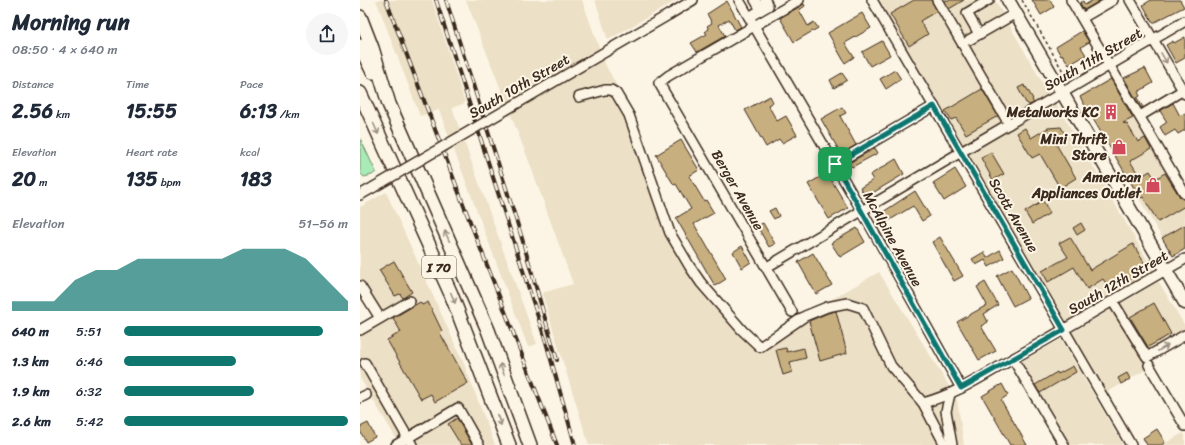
<!DOCTYPE html>
<meta charset="utf-8">
<style>
:root{--surface:#fff;--page:#f6f6f7;--text:#1f2937;--muted:#747a83;--accent:#0f766e}
body{margin:0;font-family:Sriracha,sans-serif;background:var(--page);color:var(--text);height:100vh;display:flex;flex-direction:column;font-size:15px;white-space:nowrap}
*{box-sizing:border-box;margin:0}
p{font-size:13px;color:var(--muted)}
.icon{flex:none;width:22px;height:22px;fill:none;stroke:currentColor;stroke-width:2;stroke-linecap:round;stroke-linejoin:round}
.map{position:relative;flex:1;overflow:hidden}
.drawer{display:flex;flex-direction:column;background:var(--surface);width:360px}
.drawer>*{flex:none}
.pin{position:absolute;display:grid;place-items:center;width:34px;height:34px;color:#fff;margin:-17px;border-radius:8px;box-shadow:0 2px 6px #0006}
.round{display:grid;place-items:center;flex:none;width:42px;height:42px;border-radius:21px;background:var(--page)}
.head{display:flex;align-items:center;justify-content:space-between;height:68px;padding:0 12px}
h1{font-size:22px;font-weight:700;line-height:30px}
.figures{display:grid;grid-template-columns:repeat(3,1fr);gap:6px;height:68px;padding:4px 12px}
.figures div{display:grid;align-content:center}
.figures b{font-size:20px;font-weight:700}
.figures small{font-size:11px;font-weight:400}
.figures p{font-size:11px}
.chart{height:112px;padding:8px 12px}
.chart p{display:flex;justify-content:space-between}
.chart svg{width:100%;height:72px;margin-top:4px;fill:var(--accent);opacity:.7}
ul{padding:0 12px;list-style:none;font-size:13px}
li{display:grid;grid-template-columns:64px 48px 1fr;align-items:center;height:30px}
li i{height:10px;border-radius:5px;background:var(--accent)}
main{display:flex;flex:1;min-height:0}
.map>svg:first-child{display:block}
.built{fill:#ece0c6}
.green{fill:#a8ebb6;stroke:#728a6a}
.building{fill:#c8af7f;stroke:#3b2a1e}
.lines{fill:none;stroke-linecap:round;stroke-linejoin:round}
.minor-casing{stroke:#3b2a1e;stroke-width:12}
.major-casing{stroke:#3b2a1e;stroke-width:15}
.highway-casing{stroke:#3b2a1e;stroke-width:16}
.path{stroke:#3b2a1e;stroke-width:1.5;stroke-dasharray:3 3;stroke-linecap:butt}
.minor{stroke:#fcf5e5;stroke-width:9}
.major{stroke:#fcf5e5;stroke-width:12}
.highway{stroke:#fcf5e5;stroke-width:13}
.rail-casing{stroke:#3b2a1e;stroke-width:4}
.rail{stroke:#fcf5e5;stroke-width:2.5;stroke-dasharray:8;stroke-linecap:butt}
.minor-bridge-casing{stroke:#3b2a1e;stroke-width:12;stroke-linecap:butt}
.minor-bridge{stroke:#fcf5e5;stroke-width:9}
.oneway{stroke:#9c9082}
.route-casing{stroke:#fff;stroke-width:8}
.route{stroke:#0f766e;stroke-width:5}
.labels{text-anchor:middle;stroke-width:4;stroke-linejoin:round;paint-order:stroke}
.shield{fill:#fcf5e5;stroke:#75675a;stroke-width:1}
.shield-label{font-size:13px;font-weight:bold;fill:#3b2a1e}
.street-label{font-size:14px;fill:#3b2a1e;stroke:#fcf5e5}
.poi-label{font-size:14px;font-weight:bold;fill:#3b2a1e;stroke:#fcf5e5;text-anchor:end}
</style>
<main>
<section class="drawer">
<div class="head"><div><h1>Morning run</h1><p>08:50 · 4 × 640 m</p></div><a class="round"><svg class="icon" aria-label="share" viewBox="0 0 24 24"><path d="M12 15V3M7 8l5-5 5 5M5 13v7h14v-7"/></svg></a></div>
<div class="figures">
<div><p>Distance</p><b>2.56<small> km</small></b></div>
<div><p>Time</p><b>15:55</b></div>
<div><p>Pace</p><b>6:13<small> /km</small></b></div>
</div>
<div class="figures">
<div><p>Elevation</p><b>20<small> m</small></b></div>
<div><p>Heart rate</p><b>135<small> bpm</small></b></div>
<div><p>kcal</p><b>183</b></div>
</div>
<div class="chart"><p><span>Elevation</span>51–56 m</p>
<svg viewBox="0 0 160 44" preserveAspectRatio="none"><path d="M0 44V38L10 38L20 38L30 25L40 19L50 19L60 12L70 12L80 12L90 12L100 12L110 6L120 6L130 6L140 12L150 25L160 38V44z"/></svg>
</div>
<ul>
<li><b>640 m</b>5:51<i style="width:89%"></i></li>
<li><b>1.3 km</b>6:46<i style="width:50%"></i></li>
<li><b>1.9 km</b>6:32<i style="width:58%"></i></li>
<li><b>2.6 km</b>5:42<i style="width:100%"></i></li>
</ul>
</section>
<div class="map">
<svg width="825" height="445" viewBox="0 0 825 445">
<rect width="100%" height="100%" fill="#fcf5e5"/>
<filter id="ink" filterUnits="userSpaceOnUse"><feTurbulence type="fractalNoise" baseFrequency=".025" numOctaves="2"/><feDisplacementMap in="SourceGraphic" scale="8" xChannelSelector="R" yChannelSelector="G"/><feConvolveMatrix kernelMatrix="1 2 1 2 8 2 1 2 1" color-interpolation-filters="sRGB"/></filter>
<g filter="url(#ink)">
<!-- built -->
<g class="built">
<polygon points="16,0 72,0 105,103 92,108 177,344 168,347 79,110 60,116"/>
<polygon points="106,0 222,0 245,64 271,112 314,231 331,260 398,342 519,272 597,399 604,445 229,445 198,346 182,293 213,284 170,164"/>
<polygon points="235,0 317,0 248,40"/>
<polygon points="518,0 575,0 645,120 602,145"/>
<polygon points="581,0 635,0 689,94 649,117"/>
<polygon points="753,76 825,200 825,249 813,257 719,96"/>
<polygon points="696,103 794,271 706,323 608,155"/>
<polygon points="26,192 104,364 135,445 39,445 36,438 0,378 0,336 25,321 0,280 0,207"/>
<polygon points="799,282 825,326 825,341 784,364 787,369 746,393 712,333 713,332 794,284"/>
<polygon points="701,339 763,445 707,445 659,363"/>
<polygon points="823,433 825,436 825,445 802,445"/>
</g>
<!-- green -->
<polygon class="green" points="0,138 16,172 12,175 4,177 0,173"/>
<!-- building -->
<g class="building">
<polygon points="554,0 571,0 577,11 560,21 568,34 549,46 530,14"/>
<polygon points="584,0 604,0 589,9"/>
<polygon points="672,0 690,0 694,7 681,15"/>
<polygon points="733,0 741,0 724,10 720,3 723,1 725,5"/>
<polygon points="791,0 820,0 824,7 793,23 783,5"/>
<polygon points="367,1 381,27 375,30 369,19 359,25 365,36 337,52 331,43 347,34 345,32 349,29 347,26 352,23 347,14"/>
<polygon points="444,4 445,6 439,10 448,26 454,22 458,28 434,42 420,18"/>
<polygon points="502,13 511,28 485,43 494,57 485,63 468,33"/>
<polygon points="722,31 729,42 721,47 726,55 709,65 703,55 701,56 696,47"/>
<polygon points="825,37 825,58 816,63 806,45 813,41 814,43"/>
<polygon points="522,41 530,55 510,66 502,52"/>
<polygon points="785,68 793,83 778,92 780,96 777,98 783,107 781,108 764,78"/>
<polygon points="535,70 541,79 526,89 520,79"/>
<polygon points="482,73 487,80 474,88 470,80"/>
<polygon points="751,79 773,118 763,123 767,124 778,142 785,138 791,149 770,161 780,177 790,171 795,179 805,173 820,197 825,200 825,206 798,222 783,197 780,198 720,97"/>
<polygon points="664,85 665,88 666,87 673,99 672,100 674,103 669,105 667,103 666,103 658,88"/>
<polygon points="622,89 638,116 606,134 596,118 591,120 585,111"/>
<polygon points="410,96 413,102 408,105 417,121 426,116 437,135 422,143 419,139 406,147 385,110"/>
<polygon points="813,103 820,116 825,113 825,130 818,134 815,130 805,136 800,127 807,122 800,111"/>
<polygon points="482,107 486,113 480,116 496,145 481,154 461,119"/>
<polygon points="701,127 707,138 696,144 716,178 700,188 680,154 672,158 657,133 665,128 671,138 688,128"/>
<polygon points="321,140 339,170 329,176 344,201 346,200 354,213 334,224 366,279 355,286 316,218 331,209 316,184 314,185 296,155"/>
<polygon points="515,148 518,153 492,167 489,163"/>
<polygon points="631,152 644,174 633,180 621,158"/>
<polygon points="536,159 544,174 506,197 500,188 513,180 510,175"/>
<polygon points="595,169 606,187 584,201 573,183"/>
<polygon points="467,173 488,208 469,219 448,184"/>
<polygon points="555,191 570,216 562,221 553,206 525,223 520,214"/>
<polygon points="683,201 690,213 672,224 665,212"/>
<polygon points="415,208 419,216 414,219 409,211"/>
<polygon points="403,223 415,244 409,247 397,226"/>
<polygon points="721,223 725,230 717,235 713,228"/>
<polygon points="825,225 825,249 813,256 802,238"/>
<polygon points="497,228 505,242 480,257 471,243"/>
<polygon points="580,237 603,276 594,281 572,242"/>
<polygon points="710,237 730,270 773,244 788,269 751,291 743,279 727,289 714,267 688,282 682,271 708,257 699,243"/>
<polygon points="382,246 391,262 382,268 373,252"/>
<polygon points="640,250 644,258 629,267 625,260 616,265 612,259 624,252 627,258"/>
<polygon points="453,253 472,285 456,294 438,262"/>
<polygon points="34,261 52,292 43,298 40,294 35,296 19,270"/>
<polygon points="652,268 668,298 653,306 637,276"/>
<polygon points="625,282 638,305 624,314 628,322 621,326 636,351 619,360 597,322 627,305 617,287"/>
<polygon points="60,302 62,305 68,302 82,331 80,333 108,383 75,402 71,394 61,399 27,340 41,332 33,318"/>
<polygon points="794,303 811,334 788,347 770,317"/>
<polygon points="476,311 487,353 460,361 449,321 468,313"/>
<polygon points="426,348 427,352 444,348 446,358 430,362 432,372 423,375 416,350"/>
<polygon points="713,366 716,372 680,393 675,385 697,372 698,374"/>
<polygon points="767,373 770,379 761,384 758,378"/>
<polygon points="642,384 648,395 641,400 667,445 650,445 622,396"/>
<polygon points="97,418 112,445 101,445 88,424"/>
<polygon points="8,423 15,437 6,442 0,431 0,427"/>
<polygon points="797,429 805,442 803,443 804,445 787,445 783,438"/>
</g>
<g class="lines">
<!-- minor casing -->
<g class="minor-casing">
<g id="minor">
<polyline points="379,0 502,211 601,388"/>
<polyline points="395,0 401,10"/>
<polyline points="512,0 771,445"/>
<polyline points="577,0 649,124"/>
<polyline points="711,0 825,194"/>
<polyline points="770,0 825,94"/>
<polyline points="310,14 333,0"/>
<polyline points="389,17 408,6 405,0"/>
<polyline points="722,18 753,0"/>
<polyline points="619,34 607,13 629,0"/>
<polyline points="609,40 656,13"/>
<polyline points="219,97 245,90 251,90 256,93 269,115 310,233 330,267 341,283 382,330 400,347 445,316 467,307 487,303 503,308 531,366 563,403 585,445"/>
<polyline points="780,116 825,89"/>
<polyline points="475,164 574,106"/>
<polyline points="0,195 14,187"/>
<polyline points="407,267 601,152 825,21"/>
<polyline points="0,286 20,318"/>
<polyline points="753,302 787,357 825,335"/>
<polyline points="432,312 299,83 308,76 439,0"/>
<polyline points="0,330 50,301"/>
<polyline points="653,359 704,445"/>
<polyline points="5,363 52,445"/>
<polyline points="789,365 825,426"/>
<polyline points="590,394 586,411 592,445"/>
<polyline points="0,398 6,395"/>
<path d="M 563,403 C 597,394 626,374 656,357 C 713,325 768,291 825,259"/>
<polyline points="36,445 98,408 119,445"/>
</g>
</g>
<!-- major casing -->
<g class="major-casing">
<polyline id="major" points="648,0 825,303"/>
</g>
<!-- highway casing -->
<g class="highway-casing">
<g id="highway">
<polyline points="0,17 12,48 29,104 128,330 170,445"/>
<polyline points="0,46 13,72"/>
<polyline points="0,93 91,294 149,445"/>
</g>
</g>
<!-- path -->
<polyline class="path" points="662,0 708,80"/>
<!-- minor -->
<use href="#minor" class="minor"/>
<!-- major -->
<use href="#major" class="major"/>
<!-- highway -->
<use href="#highway" class="highway"/>
<!-- rail casing -->
<g class="rail-casing">
<g id="rail">
<polyline points="26,0 104,206 197,445"/>
<polyline points="76,0 186,342 215,445"/>
<polyline points="86,0 161,235 197,360"/>
</g>
</g>
<!-- rail -->
<use href="#rail" class="rail"/>
<!-- minor-bridge casing -->
<g class="minor-bridge-casing">
<polyline id="minor-bridge" points="14,187 310,14"/>
</g>
<!-- minor-bridge -->
<use href="#minor-bridge" class="minor-bridge"/>
</g>
<!-- one-way arrows -->
<defs><path id="oneway-shaft" d="M-6 0H5M1.5-3L5.5 0L1.5 3" fill="none" stroke-width="1.6" stroke-linecap="round" stroke-linejoin="round"/></defs>
<g class="oneway">
<use href="#oneway-shaft" transform="translate(804 58) rotate(60)"/>
<use href="#oneway-shaft" transform="translate(16 129) rotate(66)"/>
<use href="#oneway-shaft" transform="translate(87 236) rotate(-114)"/>
<use href="#oneway-shaft" transform="translate(93 298) rotate(68)"/>
<use href="#oneway-shaft" transform="translate(803 348) rotate(-30)"/>
<use href="#oneway-shaft" transform="translate(142 369) rotate(-110)"/>
<use href="#oneway-shaft" transform="translate(139 420) rotate(69)"/>
</g>
</g>
<g class="lines" filter="url(#ink)">
<!-- route casing -->
<g class="route-casing">
<polygon id="route" points="574,106 704,330 601,388 475,164"/>
</g>
<!-- route -->
<use href="#route" class="route"/>
</g>
<!-- icons -->
<defs>
<g id="building-bare" transform="scale(1.2)"><path d="M-4-6H4V6H1V3H-1V6H-4ZM-2.5-4.3h1.7v1.8h-1.7ZM.8-4.3h1.7v1.8H.8ZM-2.5-1h1.7V.8h-1.7ZM.8-1h1.7V.8H.8Z" fill="#d1495b" stroke="#fcf5e5" stroke-width="2.5" paint-order="stroke"/></g>
<g id="shop-bare" transform="scale(1.2)"><path d="M-5-2.5h2.3a2.7 3.5 0 0 1 5.4 0H5L5.5 6h-11ZM-1.5-2.5h3a1.5 2.3 0 0 0-3 0Z" fill="#d1495b" stroke="#fcf5e5" stroke-width="2.5" paint-order="stroke"/></g>
</defs>
<g fill-rule="evenodd">
<use href="#building-bare" x="751" y="112"/>
<use href="#shop-bare" x="759" y="147"/>
<use href="#shop-bare" x="793" y="185"/>
</g>
<g class="labels">
<!-- shield labels -->
<rect class="shield" x="62" y="256" width="34" height="22" rx="3"/>
<g class="shield-label">
<text x="79" y="272">I 70</text>
</g>
<!-- street labels -->
<g class="street-label">
<text transform="translate(733 59) rotate(-30)" y="5">South 11th Street</text>
<text transform="translate(159 86) rotate(-30)" y="5">South 10th Street</text>
<text transform="translate(378 190) rotate(60)" y="5">Berger Avenue</text>
<text transform="translate(654 215) rotate(60)" y="5">Scott Avenue</text>
<text transform="translate(533 239) rotate(61)" y="5">McAlpine Avenue</text>
<text transform="translate(758 282) rotate(-30)" y="5">South 12th Street</text>
</g>
<!-- poi labels -->
<g class="poi-label">
<text x="739" y="117">Metalworks KC</text>
<text x="747" y="144">Mini Thrift<tspan x="747" dy="16">Store</tspan></text>
<text x="781" y="182">American<tspan x="781" dy="16">Appliances Outlet</tspan></text>
</g>
</g>
</svg>
<div class="pin" style="left:475px;top:164px;background:#1e9e55"><svg class="icon" aria-label="arrive" viewBox="0 0 24 24"><path d="M6 21V4h12l-3 4 3 4H6"/></svg></div>
</div>
</main>
